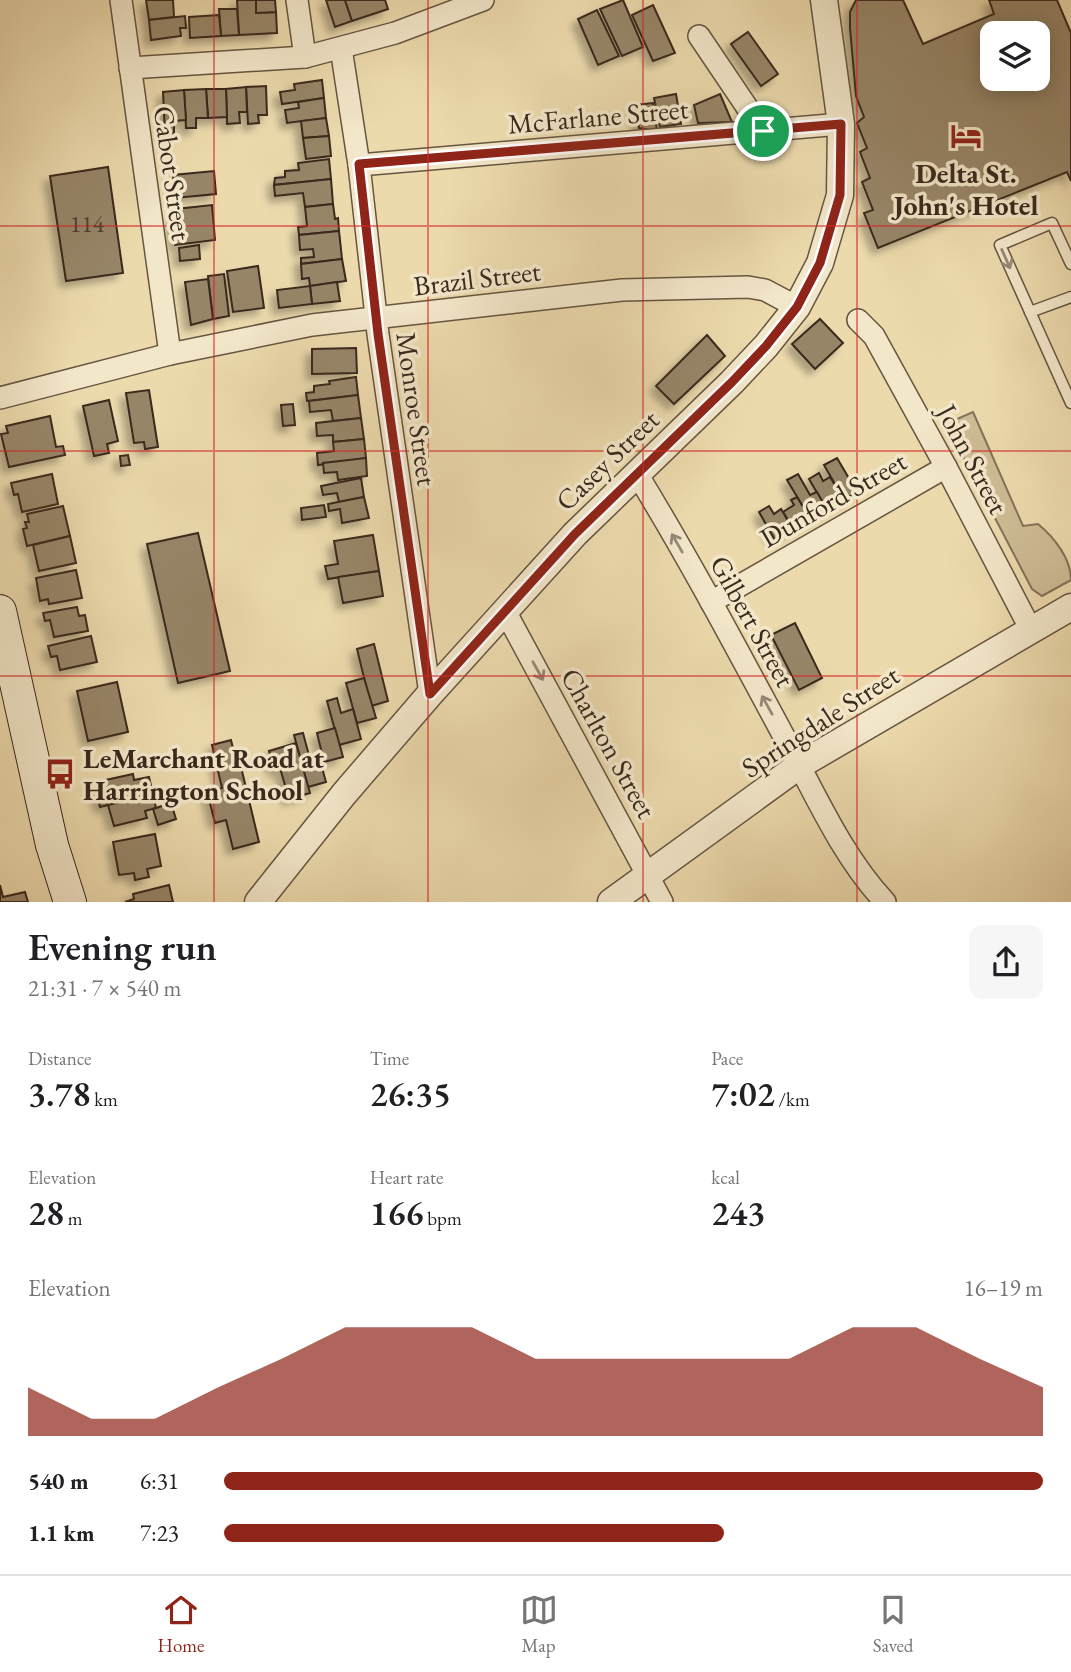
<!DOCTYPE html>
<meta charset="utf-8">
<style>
:root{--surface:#fff;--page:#f6f6f6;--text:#202124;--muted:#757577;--line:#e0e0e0;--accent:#8f2418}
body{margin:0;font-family:"EB Garamond",serif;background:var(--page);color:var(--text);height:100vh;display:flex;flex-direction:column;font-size:26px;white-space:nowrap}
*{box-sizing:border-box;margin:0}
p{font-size:23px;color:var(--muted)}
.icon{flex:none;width:38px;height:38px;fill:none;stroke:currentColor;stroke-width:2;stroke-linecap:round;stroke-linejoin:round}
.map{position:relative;height:902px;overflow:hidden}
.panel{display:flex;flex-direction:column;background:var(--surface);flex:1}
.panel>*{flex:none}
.buttons{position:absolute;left:980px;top:21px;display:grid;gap:14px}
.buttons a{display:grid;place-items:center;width:70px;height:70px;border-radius:14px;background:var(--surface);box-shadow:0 4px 18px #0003;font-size:35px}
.pin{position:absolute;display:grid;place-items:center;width:60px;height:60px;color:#fff;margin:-30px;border:4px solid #fff;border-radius:50%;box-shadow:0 2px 7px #0007}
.round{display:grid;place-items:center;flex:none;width:74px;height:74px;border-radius:14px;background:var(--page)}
.head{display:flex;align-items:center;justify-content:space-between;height:119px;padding:0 28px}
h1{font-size:38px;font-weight:600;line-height:52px}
.metrics{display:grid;grid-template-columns:repeat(3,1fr);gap:10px;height:119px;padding:7px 28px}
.metrics div{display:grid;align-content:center}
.metrics b{font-size:35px;font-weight:600}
.metrics small{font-size:19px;font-weight:400}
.metrics p{font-size:19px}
.chart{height:196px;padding:14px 28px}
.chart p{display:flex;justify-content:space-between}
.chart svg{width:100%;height:126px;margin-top:7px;fill:var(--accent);opacity:.7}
ul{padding:0 28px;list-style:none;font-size:23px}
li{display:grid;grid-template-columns:112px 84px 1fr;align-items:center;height:52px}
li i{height:18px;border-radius:9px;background:var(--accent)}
.dock{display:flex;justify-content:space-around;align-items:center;height:98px;border-top:2px solid var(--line);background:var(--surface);font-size:19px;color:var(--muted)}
.dock a{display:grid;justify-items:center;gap:4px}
.dock .selected{color:var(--accent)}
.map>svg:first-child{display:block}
.green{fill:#cebc95;stroke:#847259;stroke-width:2}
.building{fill:#978568;stroke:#3a291d;stroke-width:2;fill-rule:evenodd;filter:url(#shadow)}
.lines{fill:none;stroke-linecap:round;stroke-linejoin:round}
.service-casing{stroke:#665541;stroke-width:13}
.minor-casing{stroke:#665541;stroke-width:24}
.tertiary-casing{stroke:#665541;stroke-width:29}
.secondary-casing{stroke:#3a291d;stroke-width:34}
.service{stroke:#f3e7ca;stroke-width:10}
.minor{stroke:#f3e7ca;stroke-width:21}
.tertiary{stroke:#f3e7ca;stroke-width:26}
.secondary{stroke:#f3e7ca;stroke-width:32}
.oneway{stroke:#968874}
.route-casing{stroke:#fff;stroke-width:14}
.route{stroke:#8f2418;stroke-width:9}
.grid{fill:none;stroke:#d62828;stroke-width:2;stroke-opacity:0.55}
.labels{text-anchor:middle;stroke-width:7;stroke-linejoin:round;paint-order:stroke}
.number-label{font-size:24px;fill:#514030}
.street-label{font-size:28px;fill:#3a291d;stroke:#f3e7ca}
.poi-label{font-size:28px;font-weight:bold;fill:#3a291d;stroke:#f3e7ca}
</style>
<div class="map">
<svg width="1071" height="902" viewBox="0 0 1071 902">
<defs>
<filter id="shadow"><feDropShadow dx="-6" dy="6" stdDeviation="3.5" flood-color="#0004"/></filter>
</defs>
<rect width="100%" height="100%" fill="#ecdaad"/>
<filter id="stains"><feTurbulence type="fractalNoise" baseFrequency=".00286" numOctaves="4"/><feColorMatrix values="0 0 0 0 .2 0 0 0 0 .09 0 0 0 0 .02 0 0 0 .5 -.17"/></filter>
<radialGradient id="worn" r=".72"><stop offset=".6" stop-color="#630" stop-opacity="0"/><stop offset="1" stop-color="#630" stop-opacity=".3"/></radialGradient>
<!-- green -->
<path class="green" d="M 973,412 L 1023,526 L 1038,524 C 1055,538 1071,559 1071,580 L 1042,596 L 1032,589 L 948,428 L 950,422 Z"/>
<!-- building -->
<g class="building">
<polygon points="146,0 173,0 174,17 149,20"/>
<polygon points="237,0 256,0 256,13 276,12 277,33 239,35"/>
<polygon points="256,0 275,0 276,12 256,13"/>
<polygon points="326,0 345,0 352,21 335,27"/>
<polygon points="345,0 385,0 388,9 352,21"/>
<polygon points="623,0 643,47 622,56 600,9"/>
<path d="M 856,0 L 903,0 L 923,44 L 994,14 L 989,0 L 1057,0 L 1071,33 L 1071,181 L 1067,172 L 878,248 L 864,213 L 873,210 L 862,182 L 870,178 L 860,152 L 867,148 L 857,123 L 864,117 L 856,96 L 850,28 L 850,12 ZM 992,33 L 1038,33 L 1038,79 L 992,79 Z"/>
<polygon points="653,5 675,53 653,61 632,15"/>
<polygon points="219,9 237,9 239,35 221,36"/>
<polygon points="597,10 619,56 598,65 578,19"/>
<polygon points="219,15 221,36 190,38 189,17"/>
<polygon points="185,16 186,28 180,28 181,36 151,40 149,20"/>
<polygon points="748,32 778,74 761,86 731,44"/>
<polygon points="322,80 324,98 282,104 280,92 295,90 294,84"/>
<polygon points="266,86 267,115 258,115 259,123 248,124 246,87"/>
<polygon points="246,87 247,112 239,112 240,123 227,124 226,89"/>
<polygon points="206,89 226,89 227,117 208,118"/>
<polygon points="206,89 208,118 196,118 196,128 186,128 184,90"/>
<polygon points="184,90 186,120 174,121 174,133 165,134 163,92"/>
<polygon points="676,94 681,124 660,127 654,98"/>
<polygon points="720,94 732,122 698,123 694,105"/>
<polygon points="324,98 326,118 287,123 285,110 299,108 298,102"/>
<polygon points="653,103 657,131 639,128 635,105"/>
<polygon points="326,118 329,136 303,138 301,121"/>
<polygon points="329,136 331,156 306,159 303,138"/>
<polygon points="329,159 331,179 274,185 275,178 285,177 285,171 299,170 298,163"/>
<polygon points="108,167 123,273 66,281 50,176"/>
<polygon points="214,171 216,194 175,198 173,175"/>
<polygon points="331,179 333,204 305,207 303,193 275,196 274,185"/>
<polygon points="333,204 335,219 338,218 339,231 299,235 298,227 307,226 305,207"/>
<polygon points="212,205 215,240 175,245 172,219 177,219 176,209"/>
<polygon points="339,231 342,259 301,264 301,258 314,257 313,249 300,250 299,235"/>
<polygon points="199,245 200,259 180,261 179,248"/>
<polygon points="342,259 346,281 310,286 309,278 302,279 301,264"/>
<polygon points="258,266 264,308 233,312 227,271"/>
<polygon points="224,274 229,316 213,319 208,276"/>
<polygon points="208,279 213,319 191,325 185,282"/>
<polygon points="337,282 340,301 312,304 310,286"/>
<polygon points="310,286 312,304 279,308 277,290"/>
<polygon points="820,319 843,343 815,369 792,344"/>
<polygon points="707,335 725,356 674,404 656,386"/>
<polygon points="356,348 357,373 312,374 312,349"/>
<polygon points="356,377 358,395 307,401 306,393 314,392 314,386 330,384 329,381"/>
<polygon points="149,390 158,447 145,449 144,442 134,443 126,393"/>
<polygon points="358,395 361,418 333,421 331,410 310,412 309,401"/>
<polygon points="109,400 118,441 107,444 109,453 94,456 83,406"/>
<polygon points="293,404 295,425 283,426 281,405"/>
<polygon points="50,416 56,447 63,446 65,455 9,467 1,434 8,433 6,426"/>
<polygon points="361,418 364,439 333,442 333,435 317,436 316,423"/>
<polygon points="364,439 366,458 318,465 317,453 334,451 333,442"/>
<polygon points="128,455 130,465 121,466 120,456"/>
<polygon points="366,458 367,476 338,480 337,472 324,473 323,463"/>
<polygon points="837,458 857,492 844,500 824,465"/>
<polygon points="819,473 823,481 830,477 844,500 827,510 809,479"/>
<polygon points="52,474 58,504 22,512 18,494 14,495 11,483"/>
<polygon points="798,474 810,495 817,492 827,510 811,520 787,480"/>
<polygon points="361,478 364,497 339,502 337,493 323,495 321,486"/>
<polygon points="364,497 369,518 342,523 340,509 329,511 328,504"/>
<polygon points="797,497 811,520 793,529 783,512 794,505 791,500"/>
<polygon points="324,505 326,517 302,520 301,508"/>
<polygon points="63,506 70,536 27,546 23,529 27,528 25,522 29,522 27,514"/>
<polygon points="769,506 774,514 781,509 793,529 775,540 759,512"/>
<polygon points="198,533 230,671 178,683 147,544"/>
<polygon points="373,535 379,571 328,579 325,566 338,564 334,541"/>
<polygon points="70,536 76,563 39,571 33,545"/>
<polygon points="76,570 82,598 49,604 48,599 40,601 36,578"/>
<polygon points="379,571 383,596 343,603 338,577"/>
<polygon points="77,607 79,616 85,615 88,631 54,637 50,620 45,621 43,613"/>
<polygon points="795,623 822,678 799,690 771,635"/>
<polygon points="91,636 97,662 60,670 57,656 51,657 48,646"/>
<polygon points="374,644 388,701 371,706 357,649"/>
<polygon points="364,678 376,718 357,723 346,683"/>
<polygon points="117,682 128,732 88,741 77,691"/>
<polygon points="337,698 341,713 353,709 361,739 339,745 327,701"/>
<polygon points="335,728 343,757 324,762 317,733"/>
<polygon points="303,733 310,759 319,757 326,782 308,787 294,735"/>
<polygon points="231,740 238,769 241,767 259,842 233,849 226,820 215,823 207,792 222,788 212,745"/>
<polygon points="296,743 310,793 289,799 280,768 274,770 269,751"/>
<polygon points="133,774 134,780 149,777 153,794 100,807 95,788 103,786 101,781"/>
<polygon points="153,794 156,808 145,811 147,818 114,826 108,805"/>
<polygon points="171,803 176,819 158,825 153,809"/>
<polygon points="155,834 161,866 147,869 149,877 135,880 134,873 119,875 113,842"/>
<polygon points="0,885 3,897 25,892 28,902 0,902"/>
<polygon points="169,885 173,902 125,902 134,899 133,894"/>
</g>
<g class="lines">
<!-- service casing -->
<g class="service-casing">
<g id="service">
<polyline points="1071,264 1052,223 1000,245 1071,403"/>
<polyline points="1030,312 1071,297"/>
</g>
</g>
<!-- minor casing -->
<g class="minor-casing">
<g id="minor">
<polyline points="121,0 170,354"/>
<polyline points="297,0 305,57"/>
<polyline points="699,36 763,131"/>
<polyline points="341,48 359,165 378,334 430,694"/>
<polyline points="130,68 305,57 395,33 483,0"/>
<polyline points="359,165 841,124"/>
<polyline points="858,320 874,336 946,467 1031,630"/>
<polyline points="0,398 170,354 312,325 622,290 748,287 765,290 797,307"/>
<path d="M 637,474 C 691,562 739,653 788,744 C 817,798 843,857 885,902"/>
<polyline points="711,602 946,467"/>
<polyline points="505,611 662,902"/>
</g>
</g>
<!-- tertiary casing -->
<g class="tertiary-casing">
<g id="tertiary">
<polyline points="258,902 344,794 430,694 575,534 732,382 766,346 797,307 820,263 840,195 841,124 824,0"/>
<polyline points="611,902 800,765 1071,607"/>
</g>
</g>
<!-- secondary casing -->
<g class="secondary-casing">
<polyline id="secondary" points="0,611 52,845 70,902"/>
</g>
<!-- service -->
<use href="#service" class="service"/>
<!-- minor -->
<use href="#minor" class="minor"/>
<!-- tertiary -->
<use href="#tertiary" class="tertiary"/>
<!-- secondary -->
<use href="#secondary" class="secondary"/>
</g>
<!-- one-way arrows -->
<defs><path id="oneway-shaft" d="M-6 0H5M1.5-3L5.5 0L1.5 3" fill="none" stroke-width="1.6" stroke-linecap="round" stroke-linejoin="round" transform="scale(1.75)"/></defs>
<g class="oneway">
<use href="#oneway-shaft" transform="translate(1006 259) rotate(66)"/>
<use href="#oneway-shaft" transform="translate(677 543) rotate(-120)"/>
<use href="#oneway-shaft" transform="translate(538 671) rotate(61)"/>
<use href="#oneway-shaft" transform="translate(767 705) rotate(-119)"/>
</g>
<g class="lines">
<!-- route casing -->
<g class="route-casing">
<polygon id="route" points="841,124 840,195 820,263 797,307 766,346 732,382 575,534 430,694 378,334 359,164"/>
</g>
<!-- route -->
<use href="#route" class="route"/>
</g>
<!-- grid -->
<path class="grid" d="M 214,0 L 214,902M 428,0 L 428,902M 643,0 L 643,902M 857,0 L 857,902M 0,226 L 1071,226M 0,451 L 1071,451M 0,676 L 1071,676"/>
<!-- icons -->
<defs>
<g id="hotel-bare" transform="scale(2.415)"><path d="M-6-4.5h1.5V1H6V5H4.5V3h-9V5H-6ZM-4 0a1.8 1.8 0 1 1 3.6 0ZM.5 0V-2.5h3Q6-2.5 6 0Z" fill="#8f2418" stroke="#f3e7ca" stroke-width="2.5" paint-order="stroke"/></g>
<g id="bus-bare" transform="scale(2.415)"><path d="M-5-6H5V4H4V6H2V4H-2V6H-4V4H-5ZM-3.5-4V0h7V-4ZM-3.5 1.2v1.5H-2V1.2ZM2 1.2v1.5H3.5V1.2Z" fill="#8f2418" stroke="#f3e7ca" stroke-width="2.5" paint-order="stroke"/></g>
</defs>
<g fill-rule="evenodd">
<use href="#hotel-bare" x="966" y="136"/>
<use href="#bus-bare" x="60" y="774"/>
</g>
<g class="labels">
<!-- number labels -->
<g class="number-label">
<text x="87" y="232">114</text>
</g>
<!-- street labels -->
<g class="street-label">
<text transform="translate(598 116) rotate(-5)" y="10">McFarlane Street</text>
<text transform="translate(173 173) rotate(82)" y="10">Cabot Street</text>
<text transform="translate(477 278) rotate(-7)" y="10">Brazil Street</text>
<text transform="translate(417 409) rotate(82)" y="10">Monroe Street</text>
<text transform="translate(973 459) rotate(62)" y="10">John Street</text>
<text transform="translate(607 460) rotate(-44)" y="10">Casey Street</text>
<text transform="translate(833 499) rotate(-30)" y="10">Dunford Street</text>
<text transform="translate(753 621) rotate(61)" y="10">Gilbert Street</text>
<text transform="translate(820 721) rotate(-33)" y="10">Springdale Street</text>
<text transform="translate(609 743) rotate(61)" y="10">Charlton Street</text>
</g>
<!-- poi labels -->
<g class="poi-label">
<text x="966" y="183">Delta St.<tspan x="966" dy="32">John's Hotel</tspan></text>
<text x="83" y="768" text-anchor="start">LeMarchant Road at<tspan x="83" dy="32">Harrington School</tspan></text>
</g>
</g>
<rect width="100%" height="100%" filter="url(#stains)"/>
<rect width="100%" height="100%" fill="url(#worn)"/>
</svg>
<div class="buttons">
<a><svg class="icon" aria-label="layers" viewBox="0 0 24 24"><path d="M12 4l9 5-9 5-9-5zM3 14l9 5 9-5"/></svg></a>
</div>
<div class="pin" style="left:763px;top:131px;background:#1e9e55"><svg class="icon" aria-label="arrive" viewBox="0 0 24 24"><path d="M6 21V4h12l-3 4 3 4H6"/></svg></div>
</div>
<section class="panel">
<div class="head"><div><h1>Evening run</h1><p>21:31 · 7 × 540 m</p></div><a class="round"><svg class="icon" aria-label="share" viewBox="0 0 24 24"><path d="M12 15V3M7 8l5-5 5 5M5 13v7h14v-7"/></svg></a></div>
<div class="metrics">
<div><p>Distance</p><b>3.78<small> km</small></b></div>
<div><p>Time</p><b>26:35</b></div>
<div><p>Pace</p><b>7:02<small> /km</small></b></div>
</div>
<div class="metrics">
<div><p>Elevation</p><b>28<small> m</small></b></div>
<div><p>Heart rate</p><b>166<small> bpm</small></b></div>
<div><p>kcal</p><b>243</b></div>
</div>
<div class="chart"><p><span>Elevation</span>16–19 m</p>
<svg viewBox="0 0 160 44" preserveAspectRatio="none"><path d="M0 44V27L10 38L20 38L30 27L40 17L50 6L60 6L70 6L80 17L90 17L100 17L110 17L120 17L130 6L140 6L150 17L160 27V44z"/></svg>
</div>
<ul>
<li><b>540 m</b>6:31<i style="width:100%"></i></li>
<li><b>1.1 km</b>7:23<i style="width:61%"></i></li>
</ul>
</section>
<nav class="dock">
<a class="selected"><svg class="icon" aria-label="home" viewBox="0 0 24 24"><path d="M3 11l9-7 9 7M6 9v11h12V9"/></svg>Home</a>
<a><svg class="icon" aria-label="map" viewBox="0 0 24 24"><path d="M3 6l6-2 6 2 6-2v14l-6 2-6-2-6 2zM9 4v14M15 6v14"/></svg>Map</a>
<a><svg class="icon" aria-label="saved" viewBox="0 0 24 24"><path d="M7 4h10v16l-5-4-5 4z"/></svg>Saved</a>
</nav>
